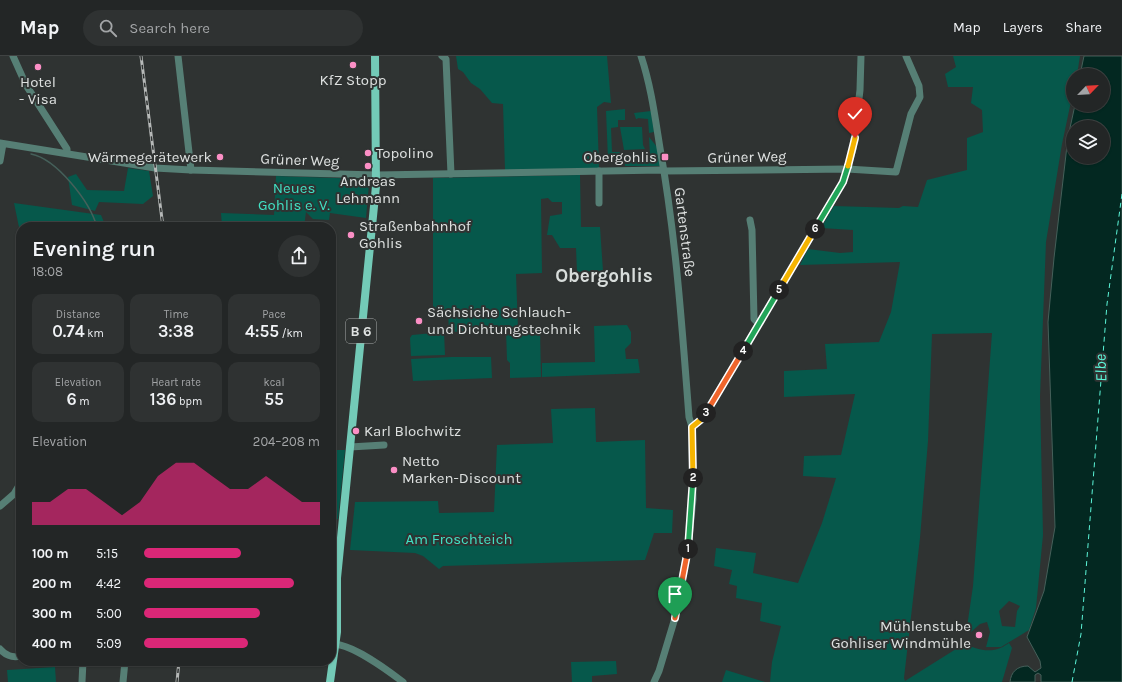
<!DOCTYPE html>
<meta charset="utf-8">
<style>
:root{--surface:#232626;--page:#2f3232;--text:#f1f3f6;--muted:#a3a5a7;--line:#404343;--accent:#db2777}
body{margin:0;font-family:Karla,sans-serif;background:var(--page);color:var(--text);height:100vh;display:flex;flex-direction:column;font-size:15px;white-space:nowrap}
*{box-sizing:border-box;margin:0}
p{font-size:13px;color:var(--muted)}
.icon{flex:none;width:22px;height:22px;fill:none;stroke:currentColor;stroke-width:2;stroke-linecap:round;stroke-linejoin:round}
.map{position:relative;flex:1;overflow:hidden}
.sheet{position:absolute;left:16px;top:166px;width:320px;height:444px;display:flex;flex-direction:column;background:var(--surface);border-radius:16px;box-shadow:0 1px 3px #0004,0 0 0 1px var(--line)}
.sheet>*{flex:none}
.needle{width:26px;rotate:65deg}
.buttons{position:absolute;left:1066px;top:12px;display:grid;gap:8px}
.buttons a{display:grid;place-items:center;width:44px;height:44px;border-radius:50%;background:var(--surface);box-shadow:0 1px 3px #0004,0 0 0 1px var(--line);font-size:20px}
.pin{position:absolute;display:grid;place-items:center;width:34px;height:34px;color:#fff;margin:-41px -17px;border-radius:50% 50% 50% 0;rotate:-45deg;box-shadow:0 0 4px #0007}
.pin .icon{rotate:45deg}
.km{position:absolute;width:20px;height:20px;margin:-10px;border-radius:50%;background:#222;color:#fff;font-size:11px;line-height:20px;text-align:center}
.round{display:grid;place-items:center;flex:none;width:42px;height:42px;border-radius:21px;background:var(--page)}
.overview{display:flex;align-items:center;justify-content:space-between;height:68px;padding:0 16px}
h1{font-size:22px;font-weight:600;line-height:30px}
.figures{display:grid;grid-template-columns:repeat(3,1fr);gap:6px;height:68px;padding:4px 16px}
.figures div{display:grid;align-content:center;border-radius:10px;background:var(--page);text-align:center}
.figures b{font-size:17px;font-weight:600}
.figures small{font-size:11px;font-weight:400}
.figures p{font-size:11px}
.chart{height:112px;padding:8px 16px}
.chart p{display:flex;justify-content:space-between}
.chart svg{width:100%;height:72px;margin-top:4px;fill:var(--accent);opacity:.7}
ul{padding:0 16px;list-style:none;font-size:13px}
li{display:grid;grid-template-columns:64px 48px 1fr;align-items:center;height:30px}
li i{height:10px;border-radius:5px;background:var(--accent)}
header{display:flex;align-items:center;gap:24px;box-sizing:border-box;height:56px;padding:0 20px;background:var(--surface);border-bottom:1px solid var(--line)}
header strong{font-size:19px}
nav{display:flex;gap:22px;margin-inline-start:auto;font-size:14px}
.search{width:280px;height:36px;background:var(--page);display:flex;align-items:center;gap:10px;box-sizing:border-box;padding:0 14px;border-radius:22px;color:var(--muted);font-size:15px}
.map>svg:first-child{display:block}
.green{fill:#06584b;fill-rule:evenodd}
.water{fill:#032821;stroke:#45605a;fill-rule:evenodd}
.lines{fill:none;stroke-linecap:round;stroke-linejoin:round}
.stream{stroke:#45605a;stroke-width:1.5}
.ferry{stroke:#5bf5d8;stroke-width:1;stroke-dasharray:5 4;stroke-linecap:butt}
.minor{stroke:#567f75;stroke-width:7}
.major{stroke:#73cab7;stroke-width:8}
.rail-casing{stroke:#b6b9b8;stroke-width:3}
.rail{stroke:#2f3332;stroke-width:1.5;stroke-dasharray:4.5;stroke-linecap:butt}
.split-1-casing{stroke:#fff;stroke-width:8}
.split-2-casing{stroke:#fff;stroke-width:8}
.split-3-casing{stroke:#fff;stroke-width:8}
.split-4-casing{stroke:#fff;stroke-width:8}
.split-5-casing{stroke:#fff;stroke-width:8}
.split-6-casing{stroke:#fff;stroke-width:8}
.split-7-casing{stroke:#fff;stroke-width:8}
.split-8-casing{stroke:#fff;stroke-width:8}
.split-1{stroke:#f0652b;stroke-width:5}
.split-2{stroke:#22a559;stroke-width:5}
.split-3{stroke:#f5b400;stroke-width:5}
.split-4{stroke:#f0652b;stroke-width:5}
.split-5{stroke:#22a559;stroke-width:5}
.split-6{stroke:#f5b400;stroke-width:5}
.split-7{stroke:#22a559;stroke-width:5}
.split-8{stroke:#f5b400;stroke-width:5}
.poi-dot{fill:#fb8fc5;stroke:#2f3332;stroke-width:1.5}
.labels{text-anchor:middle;stroke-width:4;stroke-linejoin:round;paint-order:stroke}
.shield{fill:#2f3332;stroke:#aaadac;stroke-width:1}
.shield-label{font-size:14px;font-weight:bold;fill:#dee1e0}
.poi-label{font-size:15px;fill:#dee1e0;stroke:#2f3332;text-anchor:start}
.street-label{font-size:15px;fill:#dee1e0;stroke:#2f3332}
.park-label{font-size:15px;fill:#41e1c4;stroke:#2f3332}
.water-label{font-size:16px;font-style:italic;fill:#5bf5d8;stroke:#2f3332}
.district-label{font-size:19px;font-weight:bold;fill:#d8dddb;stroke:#2f3332}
</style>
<header>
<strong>Map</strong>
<div class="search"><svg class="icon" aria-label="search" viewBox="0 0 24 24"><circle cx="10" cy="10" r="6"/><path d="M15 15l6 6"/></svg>Search here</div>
<nav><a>Map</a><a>Layers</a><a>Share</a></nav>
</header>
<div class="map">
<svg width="1122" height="626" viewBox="0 0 1122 626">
<rect width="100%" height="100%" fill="#2f3332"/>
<!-- green -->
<g class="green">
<polygon points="456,0 607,0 611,47 604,46 597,51 599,112 505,114 503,48 492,47 480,33 471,27 463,16 458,13"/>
<path d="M 953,0 L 1080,0 L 1077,19 L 1073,19 L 1073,36 L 1062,88 L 1046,186 L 1040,340 L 1043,479 L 1036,552 L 1029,574 L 1001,591 L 986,591 L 990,576 L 987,566 L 980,568 L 971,576 L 967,571 L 973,530 L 992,277 L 932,278 L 928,385 L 920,482 L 904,622 L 905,625 L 956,593 L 960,587 C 979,593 991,600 1009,587 L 1012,592 L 1002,626 L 770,626 L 772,606 L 781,570 L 760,565 L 762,547 L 736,542 L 737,530 L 729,528 L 732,514 L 714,510 L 716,492 L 756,497 L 753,517 L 798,527 L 822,467 L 836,422 L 803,420 L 804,400 L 841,399 L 855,338 L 784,341 L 784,315 L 827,313 L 825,288 L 879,286 L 891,256 L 900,206 L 800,209 L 808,193 L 840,197 L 853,196 L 853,174 L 821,172 L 834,150 L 899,152 L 903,150 L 918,151 L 927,124 L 967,114 L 967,82 L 983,76 L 982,54 L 971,47 L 973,31 L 948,31 L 945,18 L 956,11 ZM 1009,545 L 1020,550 L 1017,555 L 1015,571 L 1002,570 L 999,555 Z"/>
<polygon points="625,53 625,64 618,64 618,71 611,72 612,96 621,96 621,103 608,103 606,55"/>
<polygon points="651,55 654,76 649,77 648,63 637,62 638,63 636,63 634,57"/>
<polygon points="620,71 642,71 643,89 645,93 624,94"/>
<polygon points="649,81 657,91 660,110 625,110 624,100 650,99"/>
<polygon points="128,112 149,115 153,140 143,148 99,146 95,155 72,149 68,121 76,118 87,134 124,135"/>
<polygon points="580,119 581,171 600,171 603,215 577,216 576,192 560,192 552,179 547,179 550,160 562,158 562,146 552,146 548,142 541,143 542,217 516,218 518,273 540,273 541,321 510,322 510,307 507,304 506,274 449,276 448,254 433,253 433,122"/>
<polygon points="276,120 365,123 369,128 366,162 330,157 329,164 313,163 306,156 304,171 222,171 221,157 274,159"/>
<polygon points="14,147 101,159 106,171 21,171 21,181"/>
<polygon points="627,269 631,276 631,287 625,293 626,303 638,303 640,317 542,321 542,307 595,306 594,270"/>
<polygon points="444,276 445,299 411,300 410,282 412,279"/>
<polygon points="451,301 491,301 492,322 413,325 411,303"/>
<polygon points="595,352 596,386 645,384 646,452 673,454 672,477 654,477 645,504 443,510 439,513 423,500 415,497 350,494 355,446 438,445 439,457 494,456 497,389 553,387 551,353"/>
<polygon points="331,394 345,394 338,463 331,464"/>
<polygon points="616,605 617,618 592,620 592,626 572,626 571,606"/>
<polygon points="55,611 56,626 8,626 7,614"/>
<polygon points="726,614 765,626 722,626"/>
</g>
<!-- water -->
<path class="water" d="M 1084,0 L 1122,0 L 1122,626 L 1041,626 L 1041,619 L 1038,617 L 1035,619 L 1035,626 L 1010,626 C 1011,616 1017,610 1028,610 L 1035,616 L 1041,612 L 1040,605 L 1027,581 L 1044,535 L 1055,471 L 1048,266 L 1054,202 L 1068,81 L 1075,49 L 1103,49 L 1103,19 L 1080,19 ZM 1073,71 L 1103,71 L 1103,101 L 1073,101 Z"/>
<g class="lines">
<!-- stream -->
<path class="stream" d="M 31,98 C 57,103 90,146 97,171"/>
<!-- ferry -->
<polyline class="ferry" points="1072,626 1081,578 1107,248 1122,138"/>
<!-- minor -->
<g class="minor">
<polyline points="13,0 26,29 67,93 67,97"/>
<polyline points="178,0 191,114"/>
<polyline points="442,0 446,3 451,118"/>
<path d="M 641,0 C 651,30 655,61 660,92 C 676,181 682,271 689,361 L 692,371 L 693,443 L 688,492 L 675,562 L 659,615 L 654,626"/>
<polyline points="0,87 155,112 191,114 377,119 661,114 664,115 847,113 896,116 911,58 920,41 919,30 906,0"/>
<polyline points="0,105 3,88"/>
<polyline points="599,115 599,147"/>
<polyline points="750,164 752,174 754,263 759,268"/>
<polyline points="692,371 703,362 843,126 853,93 860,34 861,0"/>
<polyline points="350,391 384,389"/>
<polyline points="0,450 14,438 21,426"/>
<path d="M 331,589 C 347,584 390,616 403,626"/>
<path d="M 0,593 C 6,600 12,602 21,600"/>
<polyline points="82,626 83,605"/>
<polyline points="123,626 125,605"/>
</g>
<!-- major -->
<polyline class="major" points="330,626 337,576 337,522 376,130 375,0"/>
<!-- rail casing -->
<g class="rail-casing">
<g id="rail">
<polyline points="141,0 163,171"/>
<polyline points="177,626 179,605"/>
</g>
</g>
<!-- rail -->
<use href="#rail" class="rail"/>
</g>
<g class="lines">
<!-- split-1 casing -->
<g class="split-1-casing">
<polyline id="split-1" points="675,562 688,493"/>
</g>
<!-- split-2 casing -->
<g class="split-2-casing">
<polyline id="split-2" points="688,493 693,422"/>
</g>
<!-- split-3 casing -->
<g class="split-3-casing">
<polyline id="split-3" points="693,422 692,371 703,362 706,357"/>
</g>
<!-- split-4 casing -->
<g class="split-4-casing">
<polyline id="split-4" points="706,357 743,295"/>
</g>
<!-- split-5 casing -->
<g class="split-5-casing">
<polyline id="split-5" points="743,295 779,234"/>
</g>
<!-- split-6 casing -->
<g class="split-6-casing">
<polyline id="split-6" points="779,234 815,173"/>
</g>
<!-- split-7 casing -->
<g class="split-7-casing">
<polyline id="split-7" points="815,173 843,126 848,110"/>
</g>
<!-- split-8 casing -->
<g class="split-8-casing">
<polyline id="split-8" points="848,110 855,82"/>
</g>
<!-- split-1 -->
<use href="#split-1" class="split-1"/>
<!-- split-2 -->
<use href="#split-2" class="split-2"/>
<!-- split-3 -->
<use href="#split-3" class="split-3"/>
<!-- split-4 -->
<use href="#split-4" class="split-4"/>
<!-- split-5 -->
<use href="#split-5" class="split-5"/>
<!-- split-6 -->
<use href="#split-6" class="split-6"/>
<!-- split-7 -->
<use href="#split-7" class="split-7"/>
<!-- split-8 -->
<use href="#split-8" class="split-8"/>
</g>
<!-- markers -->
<g class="poi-dot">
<circle cx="353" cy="9" r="4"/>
<circle cx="38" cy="11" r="4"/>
<circle cx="368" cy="97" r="4"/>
<circle cx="220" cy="101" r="4"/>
<rect x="661" y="97" width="8" height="8" rx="2"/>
<circle cx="368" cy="110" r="4"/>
<circle cx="351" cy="179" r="4"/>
<circle cx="419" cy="265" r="4"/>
<circle cx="356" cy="375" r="4"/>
<circle cx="394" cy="414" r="4"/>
<circle cx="979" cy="579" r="4"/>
</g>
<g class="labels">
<!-- shield labels -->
<rect class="shield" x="346" y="263" width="30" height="24" rx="3"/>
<g class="shield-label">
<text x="361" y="280">B 6</text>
</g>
<!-- poi labels -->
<g class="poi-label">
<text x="353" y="29" text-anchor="middle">KfZ Stopp</text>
<text x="38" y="31" text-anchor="middle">Hotel<tspan x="38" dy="17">- Visa</tspan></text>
<text x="376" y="102">Topolino</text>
<text x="212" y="106" text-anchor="end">Wärmegerätewerk</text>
<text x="657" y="106" text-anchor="end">Obergohlis</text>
<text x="368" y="130" text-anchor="middle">Andreas<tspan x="368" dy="17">Lehmann</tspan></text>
<text x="359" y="175">Straßenbahnhof<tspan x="359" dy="17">Gohlis</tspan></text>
<text x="427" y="261">Sächsiche Schlauch-<tspan x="427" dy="17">und Dichtungstechnik</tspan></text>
<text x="364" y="380">Karl Blochwitz</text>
<text x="402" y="410">Netto<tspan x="402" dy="17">Marken-Discount</tspan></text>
<text x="971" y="575" text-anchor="end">Mühlenstube<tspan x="971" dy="17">Gohliser Windmühle</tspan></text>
</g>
<!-- street labels -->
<g class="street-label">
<text transform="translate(747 101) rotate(-1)" y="5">Grüner Weg</text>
<text transform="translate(300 104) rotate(2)" y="5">Grüner Weg</text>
<text transform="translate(685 176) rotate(83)" y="5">Gartenstraße</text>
</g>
<!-- park labels -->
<g class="park-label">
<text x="294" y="137">Neues<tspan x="294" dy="17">Gohlis e. V.</tspan></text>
<text x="459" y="488">Am Froschteich</text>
</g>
<!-- water labels -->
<g class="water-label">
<text transform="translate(1100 312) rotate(-92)" y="6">Elbe</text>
</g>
<!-- district labels -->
<g class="district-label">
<text x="604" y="226">Obergohlis</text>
</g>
</g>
</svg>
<div class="buttons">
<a><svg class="needle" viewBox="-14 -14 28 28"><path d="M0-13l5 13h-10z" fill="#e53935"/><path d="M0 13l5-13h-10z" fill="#a3a5a7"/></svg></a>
<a><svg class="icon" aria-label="layers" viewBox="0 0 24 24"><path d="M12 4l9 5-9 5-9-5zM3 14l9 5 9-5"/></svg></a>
</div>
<div class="pin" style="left:675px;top:562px;background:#1e9e55"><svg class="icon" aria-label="arrive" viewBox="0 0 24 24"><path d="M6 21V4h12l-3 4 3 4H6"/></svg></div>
<div class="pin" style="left:855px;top:82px;background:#d93025"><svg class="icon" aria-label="check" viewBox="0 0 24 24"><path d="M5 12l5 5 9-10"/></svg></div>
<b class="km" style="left:688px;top:493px">1</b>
<b class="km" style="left:693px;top:422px">2</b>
<b class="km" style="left:706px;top:357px">3</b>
<b class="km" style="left:743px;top:295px">4</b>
<b class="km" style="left:779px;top:234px">5</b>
<b class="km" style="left:815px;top:173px">6</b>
<section class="sheet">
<div class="overview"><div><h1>Evening run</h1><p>18:08</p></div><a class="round"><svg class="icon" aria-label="share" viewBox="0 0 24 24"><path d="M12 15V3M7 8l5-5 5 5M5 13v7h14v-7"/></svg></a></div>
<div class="figures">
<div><p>Distance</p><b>0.74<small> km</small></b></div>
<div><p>Time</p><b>3:38</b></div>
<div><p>Pace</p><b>4:55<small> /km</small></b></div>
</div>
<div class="figures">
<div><p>Elevation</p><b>6<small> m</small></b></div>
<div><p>Heart rate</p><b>136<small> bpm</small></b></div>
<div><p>kcal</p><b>55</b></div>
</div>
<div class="chart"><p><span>Elevation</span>204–208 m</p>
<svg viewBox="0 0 160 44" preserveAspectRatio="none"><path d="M0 44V30L10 30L20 22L30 22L40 30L50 38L60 30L70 14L80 6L90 6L100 14L110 22L120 22L130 14L140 22L150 30L160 30V44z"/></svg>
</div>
<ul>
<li><b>100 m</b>5:15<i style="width:55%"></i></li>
<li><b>200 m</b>4:42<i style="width:85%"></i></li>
<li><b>300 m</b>5:00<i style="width:66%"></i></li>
<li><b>400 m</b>5:09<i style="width:59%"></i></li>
</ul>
</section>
</div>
